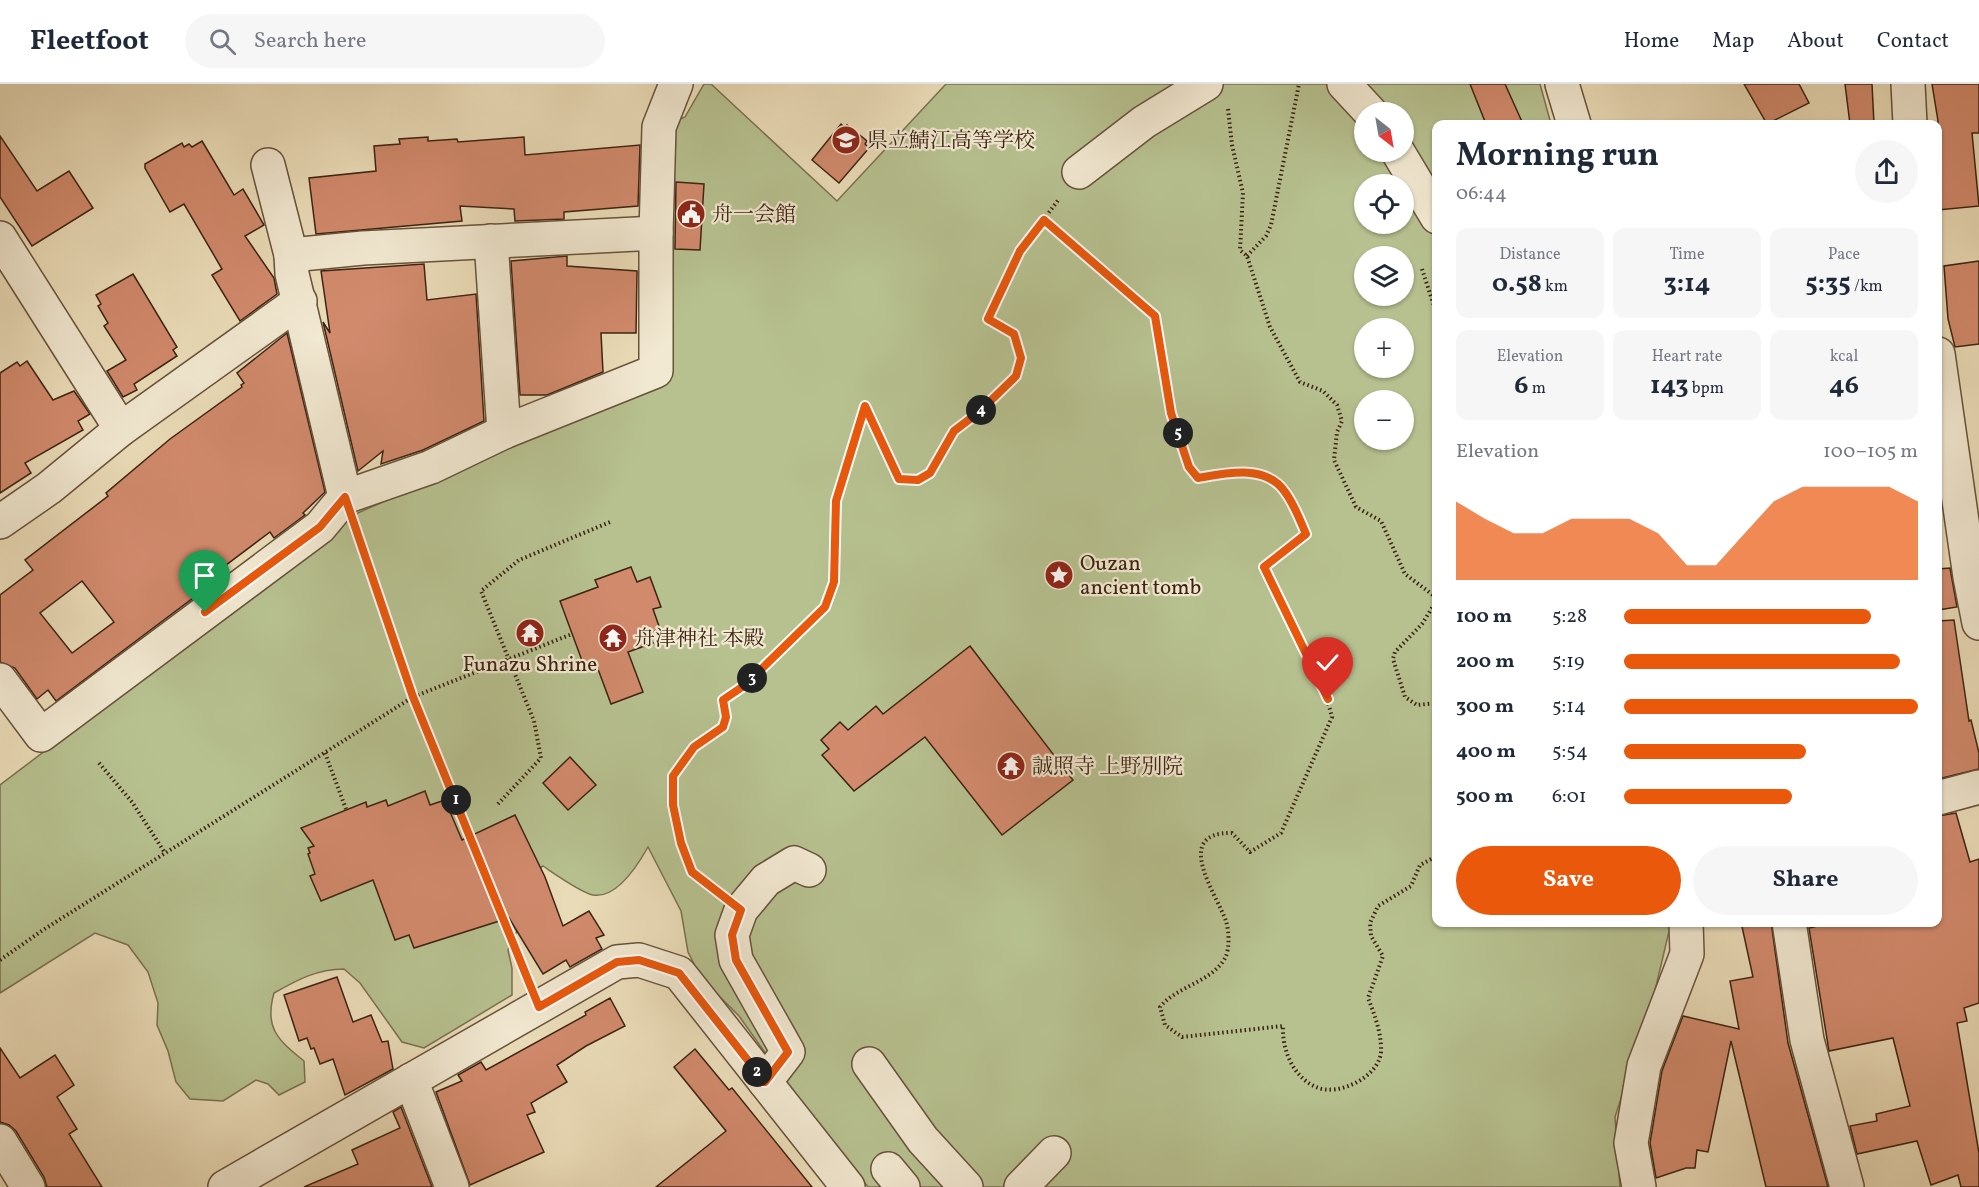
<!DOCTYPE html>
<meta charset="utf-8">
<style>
:root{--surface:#fff;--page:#f6f6f7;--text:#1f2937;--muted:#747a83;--line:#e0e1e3;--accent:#ea580c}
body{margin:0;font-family:Vollkorn,"Noto Serif JP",serif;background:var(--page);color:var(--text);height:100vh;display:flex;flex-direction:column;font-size:22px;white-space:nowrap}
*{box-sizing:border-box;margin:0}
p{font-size:20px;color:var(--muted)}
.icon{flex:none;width:33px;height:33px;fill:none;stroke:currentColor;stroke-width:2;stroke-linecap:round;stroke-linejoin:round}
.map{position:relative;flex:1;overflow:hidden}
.drawer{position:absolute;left:1432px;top:36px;width:510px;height:807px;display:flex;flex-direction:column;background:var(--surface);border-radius:12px;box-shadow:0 2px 4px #0004}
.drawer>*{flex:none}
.needle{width:39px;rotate:149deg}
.fabs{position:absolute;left:1354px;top:18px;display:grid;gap:12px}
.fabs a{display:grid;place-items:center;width:60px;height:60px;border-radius:50%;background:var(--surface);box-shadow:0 2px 4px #0004;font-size:30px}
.pin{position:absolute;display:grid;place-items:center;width:51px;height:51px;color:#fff;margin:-62px -26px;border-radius:50% 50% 50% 0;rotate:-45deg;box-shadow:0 0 6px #0007}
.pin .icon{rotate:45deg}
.km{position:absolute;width:30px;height:30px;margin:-15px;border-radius:50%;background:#222;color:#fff;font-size:16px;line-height:30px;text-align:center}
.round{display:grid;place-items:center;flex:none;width:63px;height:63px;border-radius:32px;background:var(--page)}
.headline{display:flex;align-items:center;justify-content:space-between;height:102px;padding:0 24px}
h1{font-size:33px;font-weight:700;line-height:45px}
.metrics{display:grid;grid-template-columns:repeat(3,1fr);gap:9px;height:102px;padding:6px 24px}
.metrics div{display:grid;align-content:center;border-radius:12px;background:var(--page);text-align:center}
.metrics b{font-size:26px;font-weight:700}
.metrics small{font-size:16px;font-weight:400}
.metrics p{font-size:16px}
.chart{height:168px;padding:12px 24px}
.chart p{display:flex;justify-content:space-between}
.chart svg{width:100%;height:108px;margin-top:6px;fill:var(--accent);opacity:.7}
.button{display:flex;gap:12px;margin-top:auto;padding:12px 24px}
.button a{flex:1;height:69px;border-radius:36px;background:var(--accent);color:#fff;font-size:24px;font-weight:700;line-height:69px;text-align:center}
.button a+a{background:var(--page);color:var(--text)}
ul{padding:0 24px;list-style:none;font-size:20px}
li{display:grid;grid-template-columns:96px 72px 1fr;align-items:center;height:45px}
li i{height:15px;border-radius:8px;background:var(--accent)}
header{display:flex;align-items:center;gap:36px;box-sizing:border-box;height:84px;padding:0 30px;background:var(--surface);border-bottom:2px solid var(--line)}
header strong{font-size:28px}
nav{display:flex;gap:33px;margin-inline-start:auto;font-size:21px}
.search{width:420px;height:54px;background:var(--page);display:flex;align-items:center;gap:15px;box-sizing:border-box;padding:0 21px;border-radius:33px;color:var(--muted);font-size:22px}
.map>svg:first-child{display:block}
.green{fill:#b7c190;stroke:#7a7250;stroke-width:1.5;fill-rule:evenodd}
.building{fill:#d28a6d;stroke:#3c2311;stroke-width:1.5;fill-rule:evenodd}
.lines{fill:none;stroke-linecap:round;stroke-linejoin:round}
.minor-casing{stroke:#68523b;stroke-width:36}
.path{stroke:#3c2311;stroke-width:4;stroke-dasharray:1.5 3;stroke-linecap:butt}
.minor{stroke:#f2e9d2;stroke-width:33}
.route-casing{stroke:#fff;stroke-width:12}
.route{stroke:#ea580c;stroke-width:8}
.labels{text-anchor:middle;stroke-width:4.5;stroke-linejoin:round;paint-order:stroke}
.poi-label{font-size:21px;fill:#3c2311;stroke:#f2e9d2;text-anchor:start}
</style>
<header>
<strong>Fleetfoot</strong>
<div class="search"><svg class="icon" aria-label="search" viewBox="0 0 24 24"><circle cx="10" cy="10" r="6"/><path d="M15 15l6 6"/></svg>Search here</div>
<nav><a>Home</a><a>Map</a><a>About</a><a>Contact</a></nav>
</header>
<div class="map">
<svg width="1979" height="1103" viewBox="0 0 1979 1103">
<rect width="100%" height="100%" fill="#ebddb9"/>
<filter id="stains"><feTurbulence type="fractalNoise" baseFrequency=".00333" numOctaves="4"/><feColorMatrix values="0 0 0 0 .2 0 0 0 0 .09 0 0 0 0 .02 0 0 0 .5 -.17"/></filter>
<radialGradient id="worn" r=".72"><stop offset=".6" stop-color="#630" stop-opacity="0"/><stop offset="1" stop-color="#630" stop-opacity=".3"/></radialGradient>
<!-- green -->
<path class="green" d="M 704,0 L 711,0 L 837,117 L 946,0 L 1540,0 L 1551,40 L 1437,40 L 1437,838 L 1671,839 L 1653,915 L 1615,1033 L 1620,1103 L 868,1103 L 794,1009 L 739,932 L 701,894 L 688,868 L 681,827 L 648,763 C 639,779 617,815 593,811 C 580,808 555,790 543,782 L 507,805 L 517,847 L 508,866 L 512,884 L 512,911 L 424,964 L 402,958 L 360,899 L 344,885 C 317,885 297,896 274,909 C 264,944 278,956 304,977 L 305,998 L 279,1011 L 268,1000 L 256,996 L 223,1017 L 190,1015 L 176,998 L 168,967 L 157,941 L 158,919 L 148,888 L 128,861 L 95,849 L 0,909 L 0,701 L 328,452 L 351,432 L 621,313 L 668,299 L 665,239 L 671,39 L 685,33 ZM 1365,28 L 1404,28 L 1404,68 L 1365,68 ZM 1365,100 L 1404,100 L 1404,140 L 1365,140 ZM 1365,172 L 1404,172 L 1404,212 L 1365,212 ZM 1365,244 L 1404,244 L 1404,284 L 1365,284 ZM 1365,316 L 1404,316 L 1404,356 L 1365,356 Z"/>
<!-- building -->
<g class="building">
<polygon points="1470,0 1505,0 1523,40 1486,40"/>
<polygon points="1744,0 1799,0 1809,19 1767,40"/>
<polygon points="1845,0 1872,0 1874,40 1850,40"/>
<polygon points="1932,0 1979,0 1979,49 1972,49 1979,122 1938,126 1938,37"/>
<polygon points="841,40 844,43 847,41 867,57 865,60 869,64 839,99 812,76"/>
<polygon points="0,52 37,107 69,87 93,124 32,162 0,113"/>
<polygon points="428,53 428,57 457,55 458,58 524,53 525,71 640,61 638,122 564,128 564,135 515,137 514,125 460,122 462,137 316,150 309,94 376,87 374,62 400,60 399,55"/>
<polygon points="202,57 234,111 243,105 264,141 245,152 274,194 277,210 240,237 212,191 222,185 184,120 170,128 145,84 145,80 182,59 184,63 189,60 192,63"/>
<polygon points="676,98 704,100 700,166 675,165"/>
<polygon points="567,172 567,182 637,187 636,249 601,249 603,288 547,311 520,311 511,177"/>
<polygon points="1979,177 1979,260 1955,263 1948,235 1944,182"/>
<polygon points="424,180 427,216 476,210 484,337 423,366 381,380 383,367 358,387 323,238 330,249 321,187"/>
<polygon points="133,190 177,263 173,266 177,272 134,300 137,306 123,313 107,287 126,276 104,242 108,239 98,222 101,220 96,211"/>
<path d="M 287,249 L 325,408 L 303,429 L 305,431 L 274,454 L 270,448 L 189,509 L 193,514 L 56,617 L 48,606 L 37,615 L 15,584 L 0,578 L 0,511 L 33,486 L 25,476 L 108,412 L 106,409 L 170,355 L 242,303 L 241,301 L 244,299 L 237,289 ZM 82,497 L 114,538 L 72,569 L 40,529 Z"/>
<polygon points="27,277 53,316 74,307 90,330 78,337 83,346 25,379 31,389 0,409 0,289 17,278 20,282"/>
<polygon points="631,483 637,498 650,493 661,523 653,525 660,545 649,549 653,559 628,568 643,608 611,620 595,577 584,582 560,517 598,503 595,496"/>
<polygon points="1950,484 1957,523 1938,526 1938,485"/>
<polygon points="1954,536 1969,637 1971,636 1979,669 1979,685 1938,695 1938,537"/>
<polygon points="970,562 1073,696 1002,751 925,653 854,707 822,671 829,665 821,656 840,638 848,646 876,622 883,630"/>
<polygon points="570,673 596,701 568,726 543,699"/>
<polygon points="425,707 430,721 445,716 462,756 515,731 545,793 563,842 589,827 604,851 596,854 602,865 570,883 566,876 543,890 509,834 414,864 409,851 395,856 373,796 321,817 310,792 315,790 308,770 310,769 308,764 314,762 301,744 366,718 367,723 386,716 388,722"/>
<polygon points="1956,729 1970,778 1979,775 1979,919 1964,924 1967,937 1957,939 1979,1069 1979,1103 1961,1103 1958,1091 1931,1101 1917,1057 1857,1070 1850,1042 1877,1037 1876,1030 1910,1022 1893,954 1829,967 1809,844 1835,838 1938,838 1938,732"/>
<polygon points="1741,838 1771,838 1788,959 1828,1103 1766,1103 1731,957 1708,1068 1697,1066 1695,1084 1686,1084 1656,1094 1650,1059 1662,987 1683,932 1739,945 1730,897 1753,893"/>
<polygon points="337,893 353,938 371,931 382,958 388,957 393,985 345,1011 333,975 320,980 314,964 311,965 307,954 299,957 284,911"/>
<polygon points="610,914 625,942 586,962 557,981 567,998 531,1019 535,1028 527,1031 544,1068 470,1101 436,1008 462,997 458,991 481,978 486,986 586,931 585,928"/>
<polygon points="0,964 20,994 55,971 74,1001 57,1013 77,1045 69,1050 102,1103 47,1103 44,1093 16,1047 9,1041 0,1038"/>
<polygon points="695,965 729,1006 732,1004 812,1103 656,1103 726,1047 674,983"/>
<polygon points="401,1023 432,1103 304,1103 358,1080 352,1066 400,1044 393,1028"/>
</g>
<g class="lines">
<!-- minor casing -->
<g class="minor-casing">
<g id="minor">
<polyline points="1344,0 1370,28"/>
<polyline points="1562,0 1574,40"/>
<polyline points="1908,0 1910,40"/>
<polyline points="1398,68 1437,133"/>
<polyline points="268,81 291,171"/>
<polyline points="1079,88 1144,38 1206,0"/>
<polyline points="656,149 659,43 676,0"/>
<polyline points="0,154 121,345"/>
<polyline points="491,157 504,348"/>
<polyline points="1938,270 1970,493 1979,539"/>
<polyline points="0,438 49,404 121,345 300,217"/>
<polyline points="0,596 41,651 320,443 345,413 431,383 504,348 656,287 656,149 363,164 291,171 292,190 345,413"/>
<polyline points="1938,714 1979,703"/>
<polyline points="1789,838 1807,956 1847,1103"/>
<polyline points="869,980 923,1056 966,1103"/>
<polyline points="411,996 452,1103"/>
<polyline points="765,998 788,968 736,876 732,851 741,826 766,796 794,779 809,786"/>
<polyline points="0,1057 28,1103"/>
<polyline points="888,1085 903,1103"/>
<polyline points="225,1103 617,878 639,876 679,889 848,1103"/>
<polyline points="1021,1103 1054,1069"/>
<polyline points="1639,1103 1631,1059 1644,982 1687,870 1686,838"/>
</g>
</g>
<!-- path -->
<g class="path">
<polyline points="1228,25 1232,61 1243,109 1240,166 1247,172 1270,243 1300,298 1323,307 1337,321 1342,337 1337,348 1334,376 1356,423 1381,437 1405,490 1437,514"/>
<path d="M 1044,136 L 1155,232 L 1171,329 L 1189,383 L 1198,394 C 1227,389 1266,380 1285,408 C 1294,420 1300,436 1306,450 L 1264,483 L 1327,615 L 1332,633 L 1281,749 L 1250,768 L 1232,749 C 1171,748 1217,811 1226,837 C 1229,847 1230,865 1225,874 C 1212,898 1177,902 1160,923 L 1165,941 L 1182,953 L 1283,942 C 1282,966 1293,993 1316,1003 C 1338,1013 1379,993 1381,968 C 1382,950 1374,929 1368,914 L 1383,872 L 1371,852 L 1370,839 L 1378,822 L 1411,802 L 1420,781 L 1437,772"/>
<polyline points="1247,172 1266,152 1271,141 1299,0"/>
<polyline points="1422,185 1437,231"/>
<polyline points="358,450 413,613 526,891"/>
<polyline points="1437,516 1422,540 1395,568 1393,575 1405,613 1417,621 1437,619"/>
<polyline points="325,669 346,725"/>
<polyline points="99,679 132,718 165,769"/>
<polyline points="498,720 541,674 534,637 481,507 519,476 610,438"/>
<polyline points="715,807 692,788 681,759 673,721 673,692 694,663 723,643 726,633 723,616 745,601 825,523 834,498 836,417 865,323 899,395 918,396 930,389 954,347 979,328 1016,292 1021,274 1014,250 988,235 1020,167 1059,115"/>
<polyline points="0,876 43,846 413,613 572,550"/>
</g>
<!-- minor -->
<use href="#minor" class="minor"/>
</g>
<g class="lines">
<!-- route casing -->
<g class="route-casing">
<path id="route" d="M 205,528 L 320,443 L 345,413 L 413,613 L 539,923 L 617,878 L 639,876 L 679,889 L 765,998 L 788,968 L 736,876 L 732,851 L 741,826 L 692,788 L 681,759 L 673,721 L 673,692 L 694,663 L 723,643 L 726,633 L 723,616 L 745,601 L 825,523 L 834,498 L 836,417 L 865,322 L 899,395 L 918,396 L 930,389 L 954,347 L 979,328 L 1016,292 L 1021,274 L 1014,250 L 988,235 L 1020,167 L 1044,136 L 1155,232 L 1171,329 L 1189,383 L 1198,394 C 1227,389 1266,380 1285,408 C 1294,420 1300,436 1306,450 L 1264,483 L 1328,615"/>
</g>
<!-- route -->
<use href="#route" class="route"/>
</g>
<!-- icons -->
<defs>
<g id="school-disc" transform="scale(1.5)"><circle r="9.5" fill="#8f2418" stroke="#f2e9d2"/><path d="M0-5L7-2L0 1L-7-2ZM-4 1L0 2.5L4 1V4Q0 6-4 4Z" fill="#fff"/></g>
<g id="civic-disc" transform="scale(1.5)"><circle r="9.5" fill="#8f2418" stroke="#f2e9d2"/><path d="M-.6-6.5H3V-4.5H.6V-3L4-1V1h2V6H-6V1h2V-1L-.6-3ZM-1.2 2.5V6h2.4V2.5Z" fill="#fff"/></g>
<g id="sight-disc" transform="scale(1.5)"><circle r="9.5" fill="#8f2418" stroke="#f2e9d2"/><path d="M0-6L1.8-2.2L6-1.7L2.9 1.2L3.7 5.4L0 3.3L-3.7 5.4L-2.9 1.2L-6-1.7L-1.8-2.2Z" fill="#fff"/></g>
<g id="temple-disc" transform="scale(1.5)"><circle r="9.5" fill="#8f2418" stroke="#f2e9d2"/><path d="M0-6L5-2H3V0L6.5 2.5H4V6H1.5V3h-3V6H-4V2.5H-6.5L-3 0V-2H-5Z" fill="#fff"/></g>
</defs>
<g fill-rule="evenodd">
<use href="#school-disc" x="846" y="56"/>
<use href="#civic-disc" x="691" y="130"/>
<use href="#sight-disc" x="1059" y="491"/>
<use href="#temple-disc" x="530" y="549"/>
<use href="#temple-disc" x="613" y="554"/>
<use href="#temple-disc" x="1011" y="682"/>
</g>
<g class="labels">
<!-- poi labels -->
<g class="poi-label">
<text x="867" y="63">県立鯖江高等学校</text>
<text x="712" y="137">舟一会館</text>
<text x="1080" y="486">Ouzan<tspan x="1080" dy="24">ancient tomb</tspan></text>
<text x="634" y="561">舟津神社 本殿</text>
<text x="530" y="587" text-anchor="middle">Funazu Shrine</text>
<text x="1032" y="689">誠照寺 上野別院</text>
</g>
</g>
<rect width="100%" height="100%" filter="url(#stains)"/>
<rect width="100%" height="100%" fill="url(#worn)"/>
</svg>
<div class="fabs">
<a><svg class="needle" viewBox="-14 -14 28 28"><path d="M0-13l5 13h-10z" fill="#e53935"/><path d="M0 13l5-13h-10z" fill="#747a83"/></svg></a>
<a><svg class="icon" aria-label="locate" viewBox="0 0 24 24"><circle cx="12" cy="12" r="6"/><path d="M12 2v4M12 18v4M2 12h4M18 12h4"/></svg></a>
<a><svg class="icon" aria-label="layers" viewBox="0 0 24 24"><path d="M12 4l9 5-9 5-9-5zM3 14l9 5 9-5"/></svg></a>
<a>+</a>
<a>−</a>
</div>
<div class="pin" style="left:205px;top:528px;background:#1e9e55"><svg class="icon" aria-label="arrive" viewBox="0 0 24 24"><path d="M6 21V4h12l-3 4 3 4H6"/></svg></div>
<div class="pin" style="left:1328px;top:615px;background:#d93025"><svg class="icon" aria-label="check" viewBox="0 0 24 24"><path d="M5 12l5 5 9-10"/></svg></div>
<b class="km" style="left:456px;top:716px">1</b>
<b class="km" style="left:757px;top:988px">2</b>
<b class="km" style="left:752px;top:594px">3</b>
<b class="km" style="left:981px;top:326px">4</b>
<b class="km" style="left:1178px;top:349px">5</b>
<section class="drawer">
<div class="headline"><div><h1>Morning run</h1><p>06:44</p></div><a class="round"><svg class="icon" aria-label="share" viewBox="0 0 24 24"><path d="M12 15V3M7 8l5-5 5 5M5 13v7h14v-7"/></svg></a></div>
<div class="metrics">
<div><p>Distance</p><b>0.58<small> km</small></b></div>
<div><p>Time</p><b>3:14</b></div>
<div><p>Pace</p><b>5:35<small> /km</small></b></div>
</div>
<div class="metrics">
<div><p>Elevation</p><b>6<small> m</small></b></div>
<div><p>Heart rate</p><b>143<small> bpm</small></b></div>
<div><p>kcal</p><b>46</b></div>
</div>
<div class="chart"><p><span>Elevation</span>100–105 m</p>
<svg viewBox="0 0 160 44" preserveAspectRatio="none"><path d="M0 44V12L10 19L20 25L30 25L40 19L50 19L60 19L70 25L80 38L90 38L100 25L110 12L120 6L130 6L140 6L150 6L160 12V44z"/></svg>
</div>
<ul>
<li><b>100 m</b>5:28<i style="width:84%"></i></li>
<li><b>200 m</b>5:19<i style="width:94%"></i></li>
<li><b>300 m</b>5:14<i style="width:100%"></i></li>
<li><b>400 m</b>5:54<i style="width:62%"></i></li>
<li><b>500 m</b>6:01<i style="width:57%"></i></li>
</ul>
<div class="button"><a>Save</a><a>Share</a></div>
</section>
</div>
